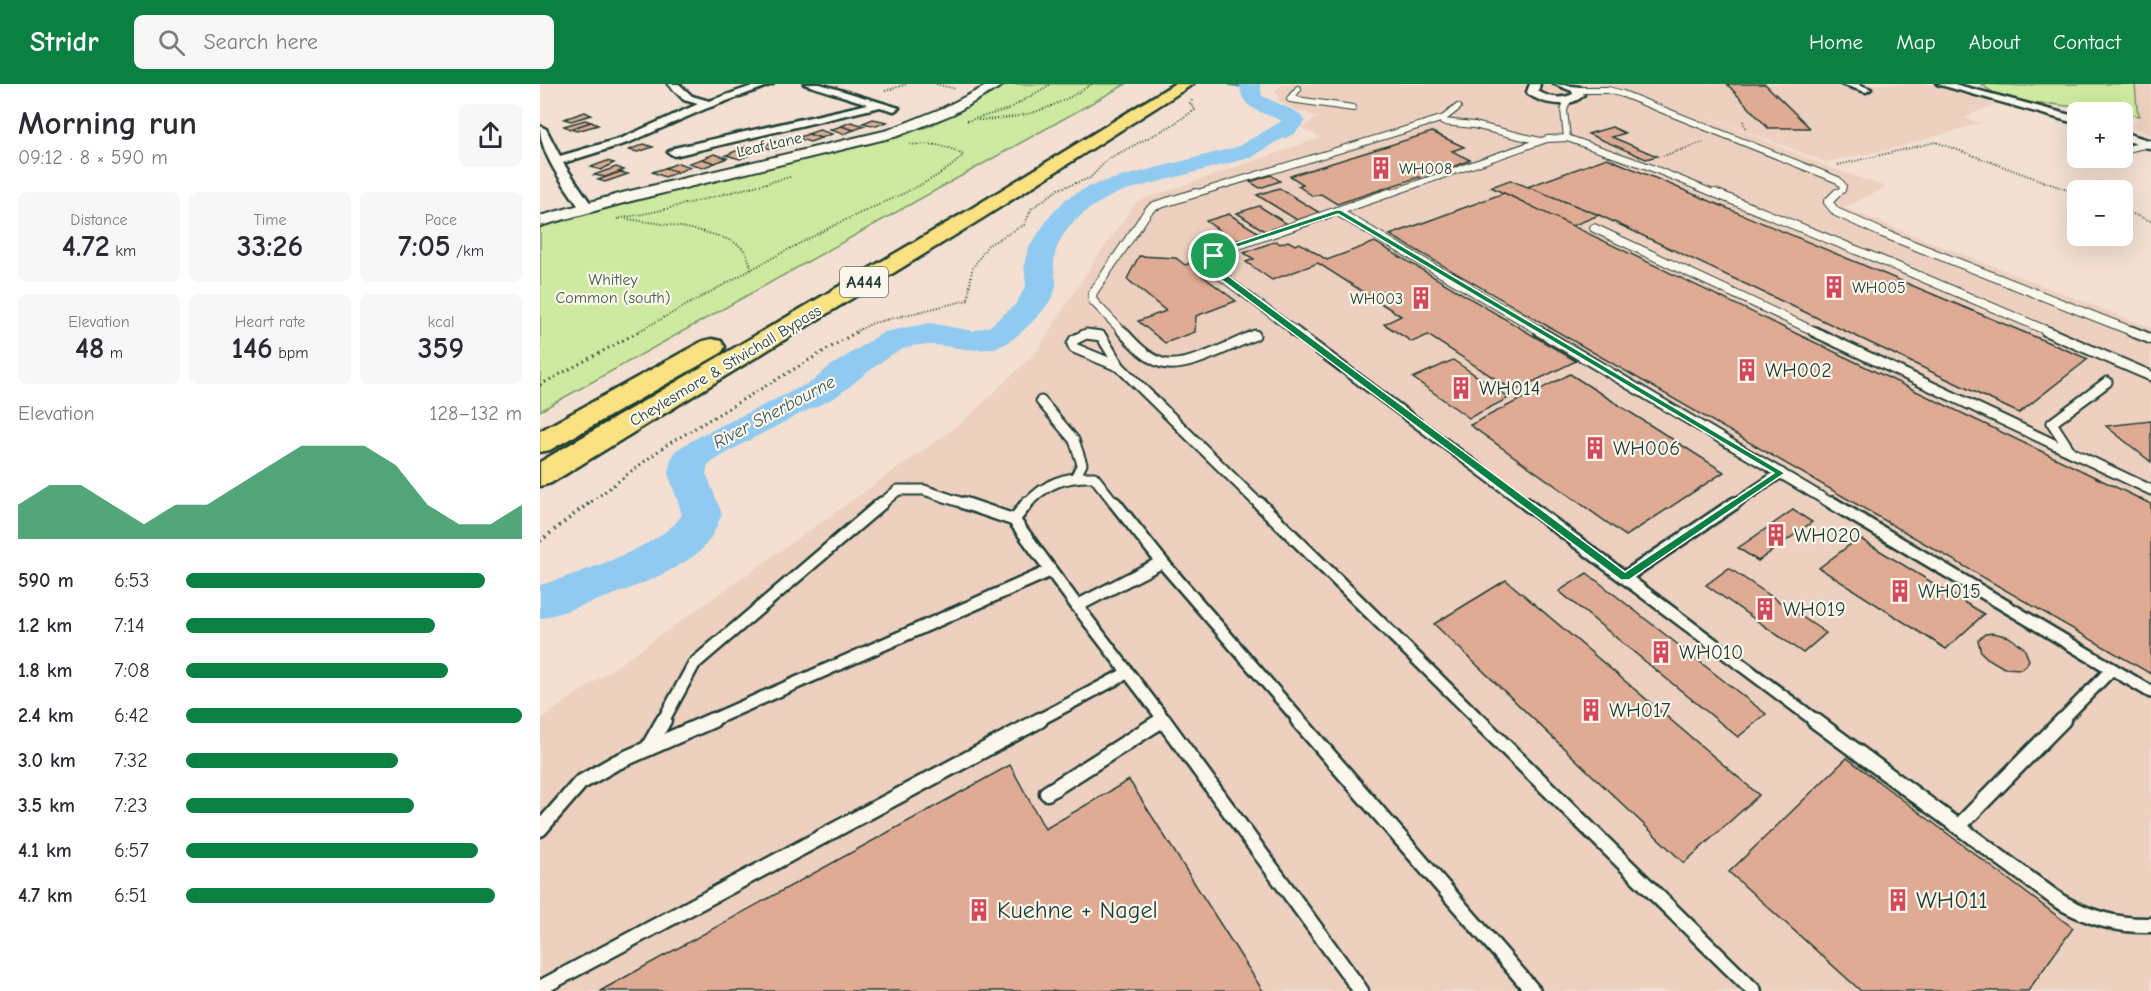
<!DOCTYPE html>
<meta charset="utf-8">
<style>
:root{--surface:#fff;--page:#f7f7f7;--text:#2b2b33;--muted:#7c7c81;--accent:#0b8043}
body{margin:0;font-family:"Comic Neue",sans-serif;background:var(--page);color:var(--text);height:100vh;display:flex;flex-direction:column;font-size:22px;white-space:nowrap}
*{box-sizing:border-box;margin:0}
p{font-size:20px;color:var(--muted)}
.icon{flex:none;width:33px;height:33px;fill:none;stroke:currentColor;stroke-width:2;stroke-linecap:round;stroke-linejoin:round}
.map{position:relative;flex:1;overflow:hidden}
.panel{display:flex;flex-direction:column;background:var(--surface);width:540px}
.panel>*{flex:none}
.buttons{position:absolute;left:1527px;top:18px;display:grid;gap:12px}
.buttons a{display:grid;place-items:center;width:66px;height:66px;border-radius:9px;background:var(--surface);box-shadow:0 6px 24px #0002;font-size:30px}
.pin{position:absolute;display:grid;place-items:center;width:51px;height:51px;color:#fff;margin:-26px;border:3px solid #fff;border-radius:50%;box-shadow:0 2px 6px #0007}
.round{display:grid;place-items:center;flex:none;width:63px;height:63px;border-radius:9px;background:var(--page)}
.overview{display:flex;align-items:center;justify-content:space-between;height:102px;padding:0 18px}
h1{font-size:33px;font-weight:800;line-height:45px}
.stats{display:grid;grid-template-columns:repeat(3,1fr);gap:9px;height:102px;padding:6px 18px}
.stats div{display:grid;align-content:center;border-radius:9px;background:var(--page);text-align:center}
.stats b{font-size:30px;font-weight:800}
.stats small{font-size:16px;font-weight:400}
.stats p{font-size:16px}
.chart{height:168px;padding:12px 18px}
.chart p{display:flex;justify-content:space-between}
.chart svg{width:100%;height:108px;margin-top:6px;fill:var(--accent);opacity:.7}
ul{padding:0 18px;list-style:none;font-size:20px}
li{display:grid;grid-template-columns:96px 72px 1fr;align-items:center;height:45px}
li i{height:15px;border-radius:8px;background:var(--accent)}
header{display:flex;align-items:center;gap:36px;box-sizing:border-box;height:84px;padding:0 30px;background:var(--accent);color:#fff}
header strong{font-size:28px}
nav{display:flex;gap:33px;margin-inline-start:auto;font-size:21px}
.search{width:420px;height:54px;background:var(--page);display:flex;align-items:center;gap:15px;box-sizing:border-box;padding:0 21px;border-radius:9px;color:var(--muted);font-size:22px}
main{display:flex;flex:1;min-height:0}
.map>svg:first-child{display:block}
.built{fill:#edd0bf}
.green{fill:#cdeaa0;stroke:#76946a;stroke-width:1.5}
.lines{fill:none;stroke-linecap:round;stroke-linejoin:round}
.stream{stroke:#6392a5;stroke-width:4}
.river{fill:#91caf0;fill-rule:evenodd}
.building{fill:#e0ab94;stroke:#1f3d34;stroke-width:1.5}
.service-far4-casing{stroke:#1f3d34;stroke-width:8}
.service-far3-casing{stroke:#1f3d34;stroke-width:10}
.service-far2-casing{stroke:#1f3d34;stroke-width:13}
.service-far1-casing{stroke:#1f3d34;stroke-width:16}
.service-casing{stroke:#1f3d34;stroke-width:19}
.minor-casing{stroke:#1f3d34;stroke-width:5}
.tertiary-casing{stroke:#1f3d34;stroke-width:4}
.trunk-casing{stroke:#1f3d34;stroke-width:5}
.path-far2{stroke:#1f3d34;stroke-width:2;stroke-dasharray:1 2;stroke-linecap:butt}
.path-far1{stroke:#1f3d34;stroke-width:3;stroke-dasharray:1.5 4;stroke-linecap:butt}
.path{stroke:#1f3d34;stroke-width:4;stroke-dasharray:1.5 4.5;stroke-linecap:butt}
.service-far4{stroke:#fbf7ec;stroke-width:6}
.service-far3{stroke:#fbf7ec;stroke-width:8}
.service-far2{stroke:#fbf7ec;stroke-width:9}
.service-far1{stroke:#fbf7ec;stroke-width:11}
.service{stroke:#fbf7ec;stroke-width:14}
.minor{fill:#fbf7ec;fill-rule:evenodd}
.tertiary{fill:#fbf7ec;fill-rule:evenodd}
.trunk{fill:#fae181;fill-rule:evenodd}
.route{fill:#0b8043;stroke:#fff;stroke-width:1.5;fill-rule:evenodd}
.labels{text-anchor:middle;stroke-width:4.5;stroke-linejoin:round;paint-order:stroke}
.far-street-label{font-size:16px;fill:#1f3d34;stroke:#fbf7ec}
.far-poi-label{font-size:16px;fill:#1f3d34;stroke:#fbf7ec;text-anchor:start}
.far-park-label{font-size:16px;fill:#42604a;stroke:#fbf7ec}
.shield{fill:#fbf7ec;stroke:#61756b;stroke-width:1.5}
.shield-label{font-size:18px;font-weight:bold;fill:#1f3d34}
.far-water-label{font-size:18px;font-style:italic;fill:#36595a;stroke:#fbf7ec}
.poi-label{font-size:20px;fill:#1f3d34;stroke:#fbf7ec;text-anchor:start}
.near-poi-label{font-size:24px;fill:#1f3d34;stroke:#fbf7ec;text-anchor:start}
</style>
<header>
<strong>Stridr</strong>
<div class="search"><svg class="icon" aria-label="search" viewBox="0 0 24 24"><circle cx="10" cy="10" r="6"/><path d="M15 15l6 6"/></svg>Search here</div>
<nav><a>Home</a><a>Map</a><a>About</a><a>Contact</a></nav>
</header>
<main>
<section class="panel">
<div class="overview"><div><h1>Morning run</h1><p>09:12 · 8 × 590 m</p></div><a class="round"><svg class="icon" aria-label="share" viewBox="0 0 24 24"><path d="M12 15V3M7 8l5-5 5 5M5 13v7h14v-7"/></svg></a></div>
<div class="stats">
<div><p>Distance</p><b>4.72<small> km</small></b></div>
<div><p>Time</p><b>33:26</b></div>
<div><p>Pace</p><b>7:05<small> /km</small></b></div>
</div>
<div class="stats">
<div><p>Elevation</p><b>48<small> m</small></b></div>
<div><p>Heart rate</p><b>146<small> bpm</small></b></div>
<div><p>kcal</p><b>359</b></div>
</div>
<div class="chart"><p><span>Elevation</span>128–132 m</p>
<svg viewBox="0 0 160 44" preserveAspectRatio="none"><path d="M0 44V30L10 22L20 22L30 30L40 38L50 30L60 30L70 22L80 14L90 6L100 6L110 6L120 14L130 30L140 38L150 38L160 30V44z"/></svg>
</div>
<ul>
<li><b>590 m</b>6:53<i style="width:89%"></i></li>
<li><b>1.2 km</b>7:14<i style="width:74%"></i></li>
<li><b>1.8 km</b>7:08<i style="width:78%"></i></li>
<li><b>2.4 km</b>6:42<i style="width:100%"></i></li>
<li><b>3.0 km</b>7:32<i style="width:63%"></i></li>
<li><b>3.5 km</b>7:23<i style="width:68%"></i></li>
<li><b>4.1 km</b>6:57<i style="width:87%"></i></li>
<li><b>4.7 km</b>6:51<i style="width:92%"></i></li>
</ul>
</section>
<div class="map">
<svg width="1611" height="907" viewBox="0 0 1611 907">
<rect width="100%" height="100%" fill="#f3e0d2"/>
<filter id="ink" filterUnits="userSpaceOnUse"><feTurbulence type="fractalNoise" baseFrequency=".0167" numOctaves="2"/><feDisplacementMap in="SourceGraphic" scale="12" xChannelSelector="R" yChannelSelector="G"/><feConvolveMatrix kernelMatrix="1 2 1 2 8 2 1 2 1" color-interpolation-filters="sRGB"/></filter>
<g filter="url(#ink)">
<!-- built -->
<g class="built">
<polygon points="743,0 1387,0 1455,20 1424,34 1440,39 1360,63 1285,78 1158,28 1288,83 1346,103 1304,124 1611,244 1611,907 0,907 0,636 422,339 498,266 547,188 596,118 780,54 762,44 777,33 758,27 740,18 736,6"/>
<polygon points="1595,0 1611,0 1611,51 1592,42 1600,32 1597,25"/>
</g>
<!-- green -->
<g class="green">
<polygon points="468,0 586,0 0,327 0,141 359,51 390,42"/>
<path d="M 1441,0 L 1486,2 L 1496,0 L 1595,0 L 1597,25 L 1600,32 L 1512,20 C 1491,21 1457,15 1441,0 Z"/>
</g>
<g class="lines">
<!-- stream -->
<polyline class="stream" points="690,0 709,3"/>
<!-- river -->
<path class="river" d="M 700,0 L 720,0 L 722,12 L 757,28 L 766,37 L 754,50 L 734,59 L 713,73 L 583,107 C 553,119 516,143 514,179 C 513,186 517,194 516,202 C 513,220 488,243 474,254 C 442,280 404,253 368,263 C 347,269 316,299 297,312 C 287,318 275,323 264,328 C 232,345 198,360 168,381 L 166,389 L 182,430 C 177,442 171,456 161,466 C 129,495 43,522 0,535 L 0,501 C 34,491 126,461 142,430 L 128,389 L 131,375 L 136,366 L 160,352 L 273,297 L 289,283 L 344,248 L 390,239 L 433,247 L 450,242 L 475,221 L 486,202 L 484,180 L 488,165 L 510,132 L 526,115 L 546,104 L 565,97 L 697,63 L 742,37 C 723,28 700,26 700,0 Z"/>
</g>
<!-- building -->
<g class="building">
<polygon points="1187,0 1225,0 1270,44 1228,44"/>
<polygon points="45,28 51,31 31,37 24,35"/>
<polygon points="333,35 347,38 336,42 323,39"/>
<polygon points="45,36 51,38 30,45 24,42"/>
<polygon points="51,38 58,41 37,47 30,45"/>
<polygon points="311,38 325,42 314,46 301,42"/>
<polygon points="301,42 314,46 303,50 290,46"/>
<polygon points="1072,43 1085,49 1072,53 1117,72 1106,75 1048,50"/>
<polygon points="279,46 292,50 281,54 268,50"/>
<polygon points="892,48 924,63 912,67 930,76 882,95 879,93 797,120 781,110 773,112 758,102 763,100 750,92"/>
<polygon points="268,50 281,54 270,58 257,54"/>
<polygon points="245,53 258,57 247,62 233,58"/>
<polygon points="233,58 247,62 235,66 221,62"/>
<polygon points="104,60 113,63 98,68 89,66"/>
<polygon points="209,62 223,66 212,70 198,66"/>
<polygon points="198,66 212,70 200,75 186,71"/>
<polygon points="174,70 187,74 175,79 162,75"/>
<polygon points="1067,74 1548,275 1479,329 1059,131 987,103"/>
<polygon points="162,75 175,79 162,84 149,79"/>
<polygon points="67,77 74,79 61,86 51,83"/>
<polygon points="138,79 151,83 138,88 125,84"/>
<polygon points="76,83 84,86 65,93 54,91"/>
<polygon points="125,84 138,88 125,93 112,88"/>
<polygon points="80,88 88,90 65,98 58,96"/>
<polygon points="731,91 740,97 720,104 710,98"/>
<polygon points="970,96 1059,131 1032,142 951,103"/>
<polygon points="739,104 780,129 757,136 717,111"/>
<polygon points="964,109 1611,420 1611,590 850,151"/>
<polygon points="719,122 749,141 726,148 697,129"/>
<polygon points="689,130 719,149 695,157 666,137"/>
<polygon points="736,157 740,160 748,157 755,161 760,159 787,176 835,158 1036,277 974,307 888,251 872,258 844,240 861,232 778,179 732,196 706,178 714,175 704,169"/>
<polygon points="599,172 636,174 645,181 653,178 662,185 656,187 696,217 656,232 655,248 625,259 598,237 626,227 587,195"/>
<polygon points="913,276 969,314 929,334 873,294"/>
<polygon points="1030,290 1184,388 1086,452 930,341"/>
<polygon points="1611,337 1611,378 1566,342"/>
<polygon points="1253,426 1272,438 1218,477 1198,464"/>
<polygon points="1319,454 1444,530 1406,565 1279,484"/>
<polygon points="1189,484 1286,549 1263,569 1166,501"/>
<polygon points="1047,489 1226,630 1198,653 1019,507"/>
<polygon points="966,496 1219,711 1144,779 894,540"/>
<polygon points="1453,549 1469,553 1484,564 1489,576 1486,582 1481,585 1464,584 1447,574 1441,568 1438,556 1445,550"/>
<polygon points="1307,674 1533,844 1488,907 1321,907 1189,788"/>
<polygon points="470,681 505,745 589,696 723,907 60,907"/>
</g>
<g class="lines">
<!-- service-far4 casing -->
<g class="service-far4-casing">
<g id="service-far4">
<polyline points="758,5 750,15 813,24"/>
<polyline points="1038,6 1068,6 1083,10 1298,96 1303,102 1302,106 1295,111"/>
<polyline points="903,38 934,41 1000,57"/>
<polyline points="1027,54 1024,26 1028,16"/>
<polyline points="1583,66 1608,60"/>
<polyline points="651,111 904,34 918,23"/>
<polyline points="845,111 1007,55 1027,54 1107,82 1178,111"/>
</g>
</g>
<!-- service-far3 casing -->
<g class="service-far3-casing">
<g id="service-far3">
<polyline points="1175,109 1358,183 1510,248"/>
<polyline points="1297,109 1288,118 1296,128 1340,148 1594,248"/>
<polyline points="798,128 1002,248"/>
<polyline points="1054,144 1276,248"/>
<polyline points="583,248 553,217 552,210 608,127 614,122 656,109"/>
<polyline points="756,248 677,189 671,179 678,169 690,164 849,109"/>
</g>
</g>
<!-- service-far2 casing -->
<g class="service-far2-casing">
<g id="service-far2">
<path d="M 582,247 C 592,258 606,274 622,279 C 646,286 692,260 715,251"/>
<polyline points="754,247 987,421"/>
<polyline points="999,247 1294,421"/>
<polyline points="1273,247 1531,368"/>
<polyline points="1506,247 1611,292"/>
<polyline points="1591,247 1611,255"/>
<polygon points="546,250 561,252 580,283 534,264 532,260 534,256"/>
<polyline points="580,283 720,421"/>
<polyline points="1567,298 1512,339 1531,368 1611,406"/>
<polyline points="501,317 534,356 542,380 536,392"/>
<polyline points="340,421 358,406 384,406 429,421"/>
<path d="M 486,421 C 505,399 526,392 554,393 L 576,421"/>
<polyline points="1193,421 1241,389"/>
</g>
</g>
<!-- service-far1 casing -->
<g class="service-far1-casing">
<g id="service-far1">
<polyline points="424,419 474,436"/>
<polyline points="487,419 474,436 537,522"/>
<polyline points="575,419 622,478 760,637"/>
<polyline points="719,419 940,637"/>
<polyline points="985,419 1276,637"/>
<polyline points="1292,419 1611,608"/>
<polyline points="622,478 537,522 625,637"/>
<polyline points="1085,493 1195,419"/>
<polyline points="123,637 154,580 342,419"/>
<polyline points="170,637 510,487"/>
<polyline points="497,637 587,589"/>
<polyline points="620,637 623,635"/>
<polyline points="1521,637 1572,585"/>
</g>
</g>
<!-- service casing -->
<g class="service-casing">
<g id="service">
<polyline points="623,636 821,907"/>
<polyline points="758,636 993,907"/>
<polyline points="938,636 1214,907"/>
<path d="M 1274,636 L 1519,817 C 1549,834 1577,842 1611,841"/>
<polyline points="108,664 124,636"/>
<polyline points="507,709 622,636"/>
<polyline points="1419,742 1523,636"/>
<polyline points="0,745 40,699 75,679 173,636"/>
<polyline points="0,904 500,636"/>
</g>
</g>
<!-- minor casing -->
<g class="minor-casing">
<g id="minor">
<path d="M 128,0 L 139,0 L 152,12 L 169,17 L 218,0 L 233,0 L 165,25 L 90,58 L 23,79 L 53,123 L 46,127 L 41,126 C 25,101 0,72 0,42 L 6,45 L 20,72 L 82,54 L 158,20 L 144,16 Z"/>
<polygon points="264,0 280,0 359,24 354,27 340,23 134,72 128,68 134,64 328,20"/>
<path d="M 990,0 L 1000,0 L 998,7 C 1009,14 1021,16 1033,10 L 1032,7 L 1014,0 L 1040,3 L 1044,11 C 1030,25 1004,21 988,10 L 987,8 Z"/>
<polygon points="1301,0 1318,0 1331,5 1326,8"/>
<polygon points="1397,0 1414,0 1538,33 1538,40"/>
<polygon points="1582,48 1611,57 1611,65 1582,55"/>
</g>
</g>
<!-- tertiary casing -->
<g class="tertiary-casing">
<polygon id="tertiary" points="450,0 465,0 413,30 358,52 91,117 0,142 0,132 86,108 348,46 403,24"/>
</g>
<!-- trunk casing -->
<g class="trunk-casing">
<g id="trunk">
<polygon points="634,0 653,0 443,134 11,399 0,402 0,378 429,126"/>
<polygon points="172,255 181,257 185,263 181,269 10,366 0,368 0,347 163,257"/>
</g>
</g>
<!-- path-far2 -->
<g class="path-far2">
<polyline points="396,0 416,5"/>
<polyline points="345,7 367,0"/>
<path d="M 438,36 C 484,35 513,25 552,0"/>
<polyline points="427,37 469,25 511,0"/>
<polyline points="1203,37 1206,45"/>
<polyline points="1123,72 1164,58"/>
<polyline points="1298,81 1396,58 1538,110"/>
<polyline points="1582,126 1611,137"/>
<polyline points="77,135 118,127 250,93"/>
<path d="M 86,135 C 111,138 187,147 203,165 C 208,171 210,179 211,187"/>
<path d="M 97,248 C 163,213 228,175 295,141 C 328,124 402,97 423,71 C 406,60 389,59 369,61"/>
<polyline points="315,248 333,239 428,216 432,185 448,161 484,141 492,124 519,105 550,94 568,75 629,43 655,26 650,19 653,15"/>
</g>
<!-- path-far1 -->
<g class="path-far1">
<polyline points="0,301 100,247"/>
<polyline points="47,421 125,362 318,247"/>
</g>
<!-- path -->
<polyline class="path" points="0,457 49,419"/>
<!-- service-far4 -->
<use href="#service-far4" class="service-far4"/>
<!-- service-far3 -->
<use href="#service-far3" class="service-far3"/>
<!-- service-far2 -->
<use href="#service-far2" class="service-far2"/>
<!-- service-far1 -->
<use href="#service-far1" class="service-far1"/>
<!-- service -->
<use href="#service" class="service"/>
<!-- minor -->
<use href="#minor" class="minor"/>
<!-- tertiary -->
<use href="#tertiary" class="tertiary"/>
<!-- trunk -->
<use href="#trunk" class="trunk"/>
</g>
</g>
<!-- route -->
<path class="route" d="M 796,126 L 801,126 L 1245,389 L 1089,496 L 1081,496 L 674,190 L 668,182 L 672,171 L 687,162 ZM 798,130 L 1234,389 L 1085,488 L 675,182 L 677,173 L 692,165 Z"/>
<!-- icons -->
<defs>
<g id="building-bare" transform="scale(1.8)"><path d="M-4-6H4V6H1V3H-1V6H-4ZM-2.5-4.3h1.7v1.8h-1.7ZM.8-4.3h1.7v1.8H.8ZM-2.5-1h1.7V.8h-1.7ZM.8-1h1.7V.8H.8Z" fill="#d1495b" stroke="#fbf7ec" stroke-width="2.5" paint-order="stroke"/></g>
</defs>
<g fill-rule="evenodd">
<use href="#building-bare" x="841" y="84"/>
<use href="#building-bare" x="1294" y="203"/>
<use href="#building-bare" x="881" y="214"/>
<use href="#building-bare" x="1207" y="286"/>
<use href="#building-bare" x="921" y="304"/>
<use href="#building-bare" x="1055" y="364"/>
<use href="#building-bare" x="1236" y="451"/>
<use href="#building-bare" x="1360" y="507"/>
<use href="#building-bare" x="1225" y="525"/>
<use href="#building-bare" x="1121" y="568"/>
<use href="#building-bare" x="1051" y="626"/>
<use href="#building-bare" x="1358" y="816"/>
<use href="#building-bare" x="439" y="826"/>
</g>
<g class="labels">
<!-- far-street labels -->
<g class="far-street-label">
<text transform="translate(229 60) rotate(-13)" y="6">Leaf Lane</text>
<text transform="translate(185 281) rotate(-31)" y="6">Cheylesmore &amp; Stivichall Bypass</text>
</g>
<!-- far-poi labels -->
<g class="far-poi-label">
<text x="859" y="90">WH008</text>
<text x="1312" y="209">WH005</text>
<text x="863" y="220" text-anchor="end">WH003</text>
</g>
<!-- far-park labels -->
<g class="far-park-label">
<text x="73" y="201">Whitley<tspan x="73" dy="18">Common (south)</tspan></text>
</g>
<!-- shield labels -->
<rect class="shield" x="300" y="183" width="48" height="30" rx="4.5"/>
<g class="shield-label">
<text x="324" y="204">A444</text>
</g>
<!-- far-water labels -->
<g class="far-water-label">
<text transform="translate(234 328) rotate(-28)" y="6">River Sherbourne</text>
</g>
<!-- poi labels -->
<g class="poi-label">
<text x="1225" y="293">WH002</text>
<text x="939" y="311">WH014</text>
<text x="1073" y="371">WH006</text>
<text x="1254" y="458">WH020</text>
<text x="1378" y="514">WH015</text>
<text x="1243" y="532">WH019</text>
<text x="1139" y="575">WH010</text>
<text x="1069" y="633">WH017</text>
</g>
<!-- near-poi labels -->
<g class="near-poi-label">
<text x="1376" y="824">WH011</text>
<text x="457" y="834">Kuehne + Nagel</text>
</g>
</g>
</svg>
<div class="buttons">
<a>+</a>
<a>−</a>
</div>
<div class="pin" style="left:674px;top:172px;background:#1e9e55"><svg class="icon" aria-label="arrive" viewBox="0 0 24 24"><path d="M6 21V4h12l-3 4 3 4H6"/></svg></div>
</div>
</main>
